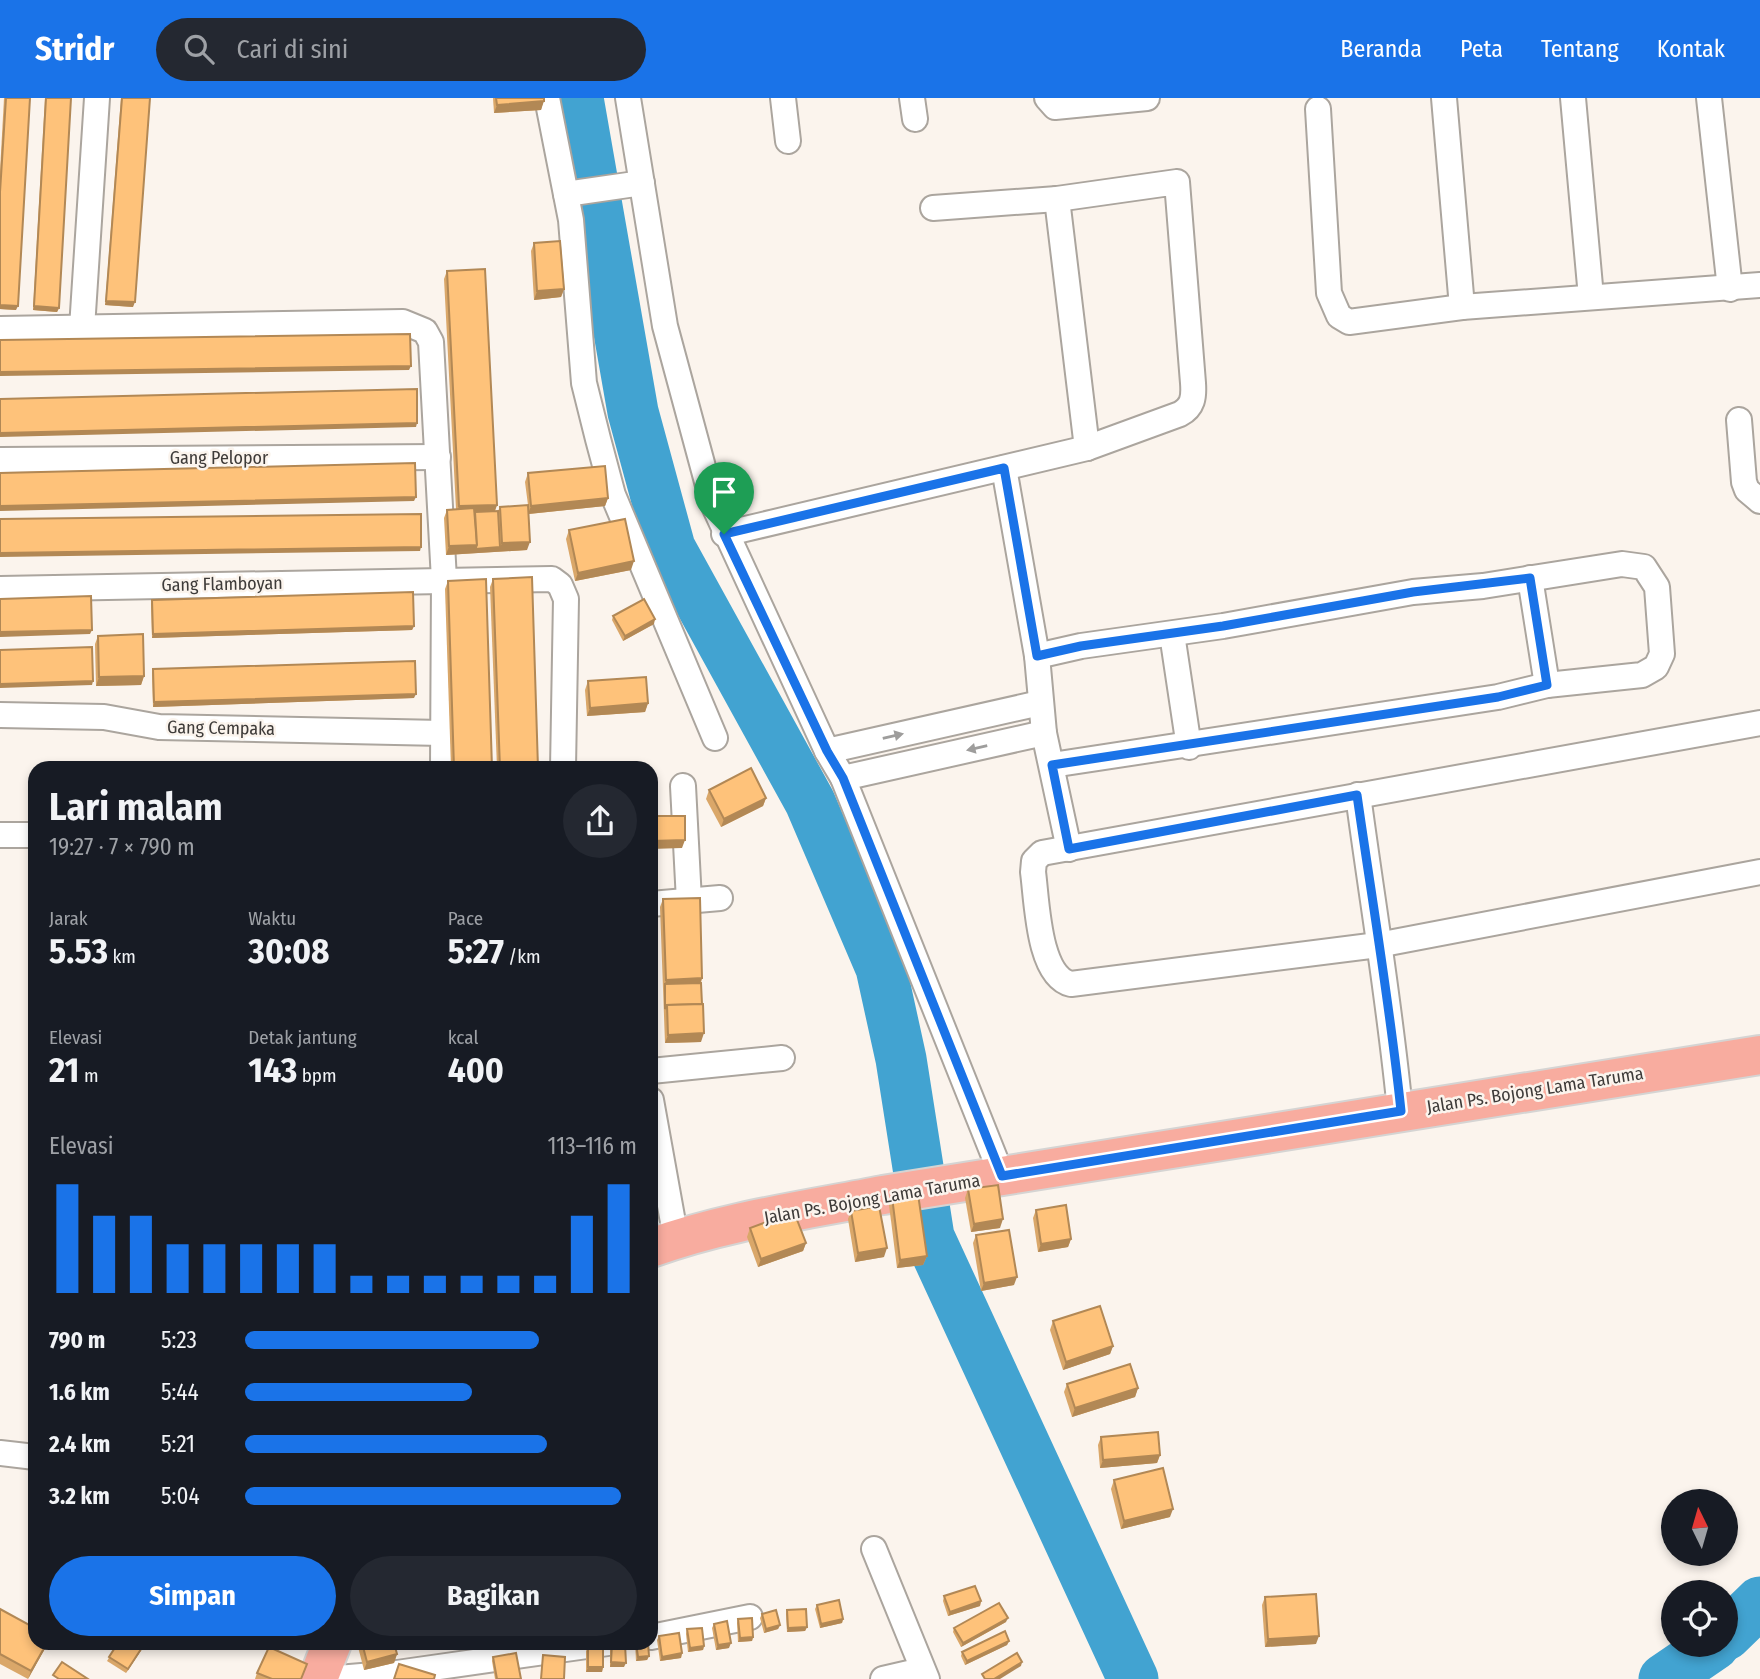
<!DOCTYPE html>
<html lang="id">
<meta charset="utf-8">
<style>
:root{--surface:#171b24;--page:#242831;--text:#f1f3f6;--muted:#9ea1a6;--accent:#1a73e8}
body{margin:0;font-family:"Fira Sans Condensed",sans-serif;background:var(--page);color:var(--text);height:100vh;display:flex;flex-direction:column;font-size:26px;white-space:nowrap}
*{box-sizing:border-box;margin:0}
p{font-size:23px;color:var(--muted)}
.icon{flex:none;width:38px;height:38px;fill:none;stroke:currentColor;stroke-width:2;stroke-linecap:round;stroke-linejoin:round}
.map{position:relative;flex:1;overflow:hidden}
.drawer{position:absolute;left:28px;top:663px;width:630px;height:889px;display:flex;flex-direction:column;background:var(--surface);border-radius:21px;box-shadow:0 4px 10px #0003}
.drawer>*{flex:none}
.needle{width:46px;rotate:355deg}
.fabs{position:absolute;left:1661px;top:1391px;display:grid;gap:14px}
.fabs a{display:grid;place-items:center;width:77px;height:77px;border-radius:50%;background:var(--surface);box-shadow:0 4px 10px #0003;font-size:35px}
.pin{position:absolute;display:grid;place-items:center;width:60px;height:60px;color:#fff;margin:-72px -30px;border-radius:50% 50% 50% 0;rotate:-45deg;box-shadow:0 0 7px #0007}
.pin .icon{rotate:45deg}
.round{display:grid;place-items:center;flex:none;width:74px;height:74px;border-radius:37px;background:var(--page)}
.headline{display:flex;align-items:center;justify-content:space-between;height:119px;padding:0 21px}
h1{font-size:38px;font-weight:700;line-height:52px}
.figures{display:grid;grid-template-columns:repeat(3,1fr);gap:10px;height:119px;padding:7px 21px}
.figures div{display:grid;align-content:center}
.figures b{font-size:35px;font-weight:700}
.figures small{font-size:19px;font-weight:400}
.figures p{font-size:19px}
.chart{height:196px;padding:14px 21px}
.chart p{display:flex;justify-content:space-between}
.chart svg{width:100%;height:126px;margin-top:7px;stroke:var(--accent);stroke-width:6}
.button{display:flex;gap:14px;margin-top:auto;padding:14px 21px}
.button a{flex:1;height:80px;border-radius:42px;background:var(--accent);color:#fff;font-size:28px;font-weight:700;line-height:80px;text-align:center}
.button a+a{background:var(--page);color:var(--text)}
ul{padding:0 21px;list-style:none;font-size:23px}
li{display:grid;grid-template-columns:112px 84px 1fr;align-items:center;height:52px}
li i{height:18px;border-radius:9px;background:var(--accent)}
header{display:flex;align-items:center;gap:42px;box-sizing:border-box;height:98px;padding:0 35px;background:var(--accent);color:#fff}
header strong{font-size:33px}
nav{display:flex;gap:38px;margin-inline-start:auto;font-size:24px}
.search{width:490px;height:63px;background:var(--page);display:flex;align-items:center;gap:18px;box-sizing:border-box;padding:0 24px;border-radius:38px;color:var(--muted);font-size:26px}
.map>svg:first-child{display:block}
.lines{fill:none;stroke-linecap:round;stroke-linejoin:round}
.river{stroke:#42a3d1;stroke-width:51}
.minor-casing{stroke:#aba59e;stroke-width:28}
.primary-casing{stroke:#d5d4d3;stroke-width:42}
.minor{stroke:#fff;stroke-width:24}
.primary{stroke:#f8ac9f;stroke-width:38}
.wall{fill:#daa769}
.shaded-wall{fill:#b28855}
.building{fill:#fec27a;stroke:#b28855;stroke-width:2}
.oneway{fill:#9e9d9c}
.route-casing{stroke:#fff;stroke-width:14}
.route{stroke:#1a73e8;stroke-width:9}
.labels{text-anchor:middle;stroke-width:5;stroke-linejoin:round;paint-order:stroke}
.street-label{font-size:18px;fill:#3e3b39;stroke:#fbf4ed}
</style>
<header>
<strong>Stridr</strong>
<div class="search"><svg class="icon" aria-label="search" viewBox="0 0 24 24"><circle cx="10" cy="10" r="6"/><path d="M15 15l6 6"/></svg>Cari di sini</div>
<nav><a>Beranda</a><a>Peta</a><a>Tentang</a><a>Kontak</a></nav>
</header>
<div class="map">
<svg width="1760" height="1581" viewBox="0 0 1760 1581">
<rect width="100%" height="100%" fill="#fbf4ed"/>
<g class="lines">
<!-- river -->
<g class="river">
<polyline points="578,0 633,314 670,450 810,704 881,870 901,961 929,1139 1133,1581"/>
<polyline points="1726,1537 1760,1504"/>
<polyline points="1664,1581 1714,1547"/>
</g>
<!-- minor casing -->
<g class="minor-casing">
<g id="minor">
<polyline points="547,0 571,122 584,285 598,341 613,397 715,640"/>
<polyline points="628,0 665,228 713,406 827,653 843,680 1002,1078"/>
<polyline points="783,0 788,43"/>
<polyline points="912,0 915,21"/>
<polyline points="1047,0 1055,9 1147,0"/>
<polyline points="1444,0 1462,209"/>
<polyline points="1573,0 1591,199"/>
<polyline points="1709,0 1730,191"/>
<polyline points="1318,11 1329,195 1339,218 1349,224 1462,209 1760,187"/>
<polyline points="566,96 642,85"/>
<polyline points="1057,101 1087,350"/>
<polyline points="82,230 97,0"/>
<polyline points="0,231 403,224 425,233 431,244 444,482 443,670"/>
<polyline points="1739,322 1744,384 1747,392 1760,403"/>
<polyline points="0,362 438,359"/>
<polyline points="1004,370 1037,558 1044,635 1069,751"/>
<path d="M 724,436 L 1087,350 L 1180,316 C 1193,309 1194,299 1193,285 L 1177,84 L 1057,101 L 933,110"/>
<polyline points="1530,480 1547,587"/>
<polyline points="0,491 552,481 560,487 566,501 563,670"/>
<polyline points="1172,536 1189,649"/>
<polyline points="1037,558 1081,548 1223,528 1413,494 1483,488 1622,466 1644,469 1657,489 1662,556 1656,569 1642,577 1547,587 1498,599 1052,667"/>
<polyline points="0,617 104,619 159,629 442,635"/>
<path d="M 1760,625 L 1042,755 L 1034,763 L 1033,774 C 1037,803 1038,878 1071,886 L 1378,847 L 1760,774"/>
<polyline points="827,653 1040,605"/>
<polyline points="843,680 1044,635"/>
<polyline points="683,688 689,803"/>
<path d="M 1358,697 C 1372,802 1390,907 1400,1013"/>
<polyline points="0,737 35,737"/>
<polyline points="651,806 720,800"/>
<polyline points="651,973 782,960"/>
<polyline points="651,1002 676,1141"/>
<polyline points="0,1355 35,1359"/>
<polyline points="874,1451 927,1581"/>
<polyline points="651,1539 750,1519"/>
<polyline points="326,1581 397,1575 608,1545"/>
<polyline points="883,1581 922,1572"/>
</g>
</g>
<!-- primary casing -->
<g class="primary-casing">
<g id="primary">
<path d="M 651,1150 C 725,1123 806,1112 883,1097 L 1760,957"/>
<polyline points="318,1581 332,1545"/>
</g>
</g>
<!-- minor -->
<use href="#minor" class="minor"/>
<!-- primary -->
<use href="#primary" class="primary"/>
</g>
<!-- wall -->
<g class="wall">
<polygon points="4,0 30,0 16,212 0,211 0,73"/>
<polygon points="45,0 71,0 59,210 57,214 33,212"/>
<polygon points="121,0 150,0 133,209 105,207"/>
<polygon points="493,0 544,0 541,12 494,15"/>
<polygon points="534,145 564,191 561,199 534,202 531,153"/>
<polygon points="447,173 497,407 495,413 498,413 500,409 528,407 525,384 528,375 608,400 605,408 529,416 527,452 446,457 444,420 447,412 456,411 444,181"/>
<polygon points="569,432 631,472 575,483 566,441"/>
<polygon points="493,481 538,670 497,670 490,489"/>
<polygon points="448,483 492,670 451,670 445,491"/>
<polygon points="152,502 414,528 412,532 152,540 151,506"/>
<polygon points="613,518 654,526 623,543 612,522"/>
<polygon points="98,538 144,578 141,587 96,588 95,546"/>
<polygon points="153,571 414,600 153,609 152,575"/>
<polygon points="588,583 648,605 645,614 587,618 585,592"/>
<polygon points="709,692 766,700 763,708 721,729 706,701"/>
<polygon points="663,801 702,880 701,885 701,944 665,945 660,809"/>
<polygon points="968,1091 1000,1130 971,1134 965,1100"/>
<polygon points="892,1099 927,1158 923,1167 897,1170 889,1107"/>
<polygon points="1036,1112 1071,1141 1068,1149 1038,1154 1033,1120"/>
<polygon points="851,1113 884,1159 855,1164 848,1121"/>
<polygon points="750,1130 806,1145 803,1153 758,1169 747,1139"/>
<polygon points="976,1137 1014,1187 981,1193 973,1145"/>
<polygon points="1053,1223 1113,1248 1110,1256 1063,1272 1050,1232"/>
<polygon points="1067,1286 1138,1290 1135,1299 1072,1319 1064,1294"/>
<polygon points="1101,1339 1160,1357 1157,1365 1100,1370 1098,1347"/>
<polygon points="1114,1382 1170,1419 1121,1431 1111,1391"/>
<polygon points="944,1498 981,1503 980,1508 948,1518 943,1503"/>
<polygon points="1265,1499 1316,1546 1265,1549 1262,1507"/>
<polygon points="817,1507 843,1521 842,1525 820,1530 815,1511"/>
<polygon points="0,1511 48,1545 28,1581 0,1566"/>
<polygon points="787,1512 807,1529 805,1533 787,1534 786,1516"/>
<polygon points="762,1516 780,1527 778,1531 764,1535 760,1520"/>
<polygon points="738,1521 753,1539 752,1543 738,1544 737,1525"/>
<polygon points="1006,1524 961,1549 953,1534 954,1530"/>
<polygon points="714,1526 729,1550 716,1552 712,1530"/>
<polygon points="687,1531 704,1548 703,1552 688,1554 686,1536"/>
<polygon points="659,1538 682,1555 681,1560 660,1563 657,1542"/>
<polygon points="1009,1543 1007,1547 965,1567 961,1558 962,1554"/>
<polygon points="118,1545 146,1545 126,1575 107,1563"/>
<polygon points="357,1545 394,1545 397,1556 394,1565 364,1572"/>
<polygon points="635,1545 648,1545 649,1558 647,1562 636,1563"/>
<polygon points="612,1546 624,1569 610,1569 610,1550"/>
<polygon points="588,1549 603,1569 602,1574 586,1574 586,1553"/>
<polygon points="493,1559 521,1581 495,1581 492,1563"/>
<polygon points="307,1566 301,1581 255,1581 257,1575"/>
</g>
<!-- shaded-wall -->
<g class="shaded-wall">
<polygon points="544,3 541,12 494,15 497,7"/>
<polygon points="564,191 561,199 534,202 537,193"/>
<polygon points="106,203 135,204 133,209 105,207"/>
<polygon points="0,207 18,208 16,212 0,211"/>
<polygon points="34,208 59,210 57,214 33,212"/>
<polygon points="411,268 409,272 0,278 0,274"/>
<polygon points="417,325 416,329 0,339 0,335"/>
<polygon points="416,399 414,403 0,413 0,408"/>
<polygon points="608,400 605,408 528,416 531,408"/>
<polygon points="497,407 494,415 456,417 459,408"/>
<polygon points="530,444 527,452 446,457 449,448 477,447 500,449 502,445"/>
<polygon points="421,449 420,453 0,459 0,455"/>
<polygon points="634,463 631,472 575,483 578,475"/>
<polygon points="655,521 654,526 623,543 625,538"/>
<polygon points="414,528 412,532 152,540 153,536"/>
<polygon points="92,532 90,536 0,539 0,534"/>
<polygon points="144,578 141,587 96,588 99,579"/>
<polygon points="93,583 92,587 0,590 0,586"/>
<polygon points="416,596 414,600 153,609 154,604"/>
<polygon points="648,605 645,614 587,618 590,610"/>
<polygon points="766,700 763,708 721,729 724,721"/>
<polygon points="685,742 682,750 651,751 651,743"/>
<polygon points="702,880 699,889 665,886 666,882"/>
<polygon points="704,935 701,944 665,945 668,937"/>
<polygon points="1003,1121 1000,1130 971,1134 974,1126"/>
<polygon points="1071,1141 1068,1149 1038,1154 1041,1146"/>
<polygon points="806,1145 803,1153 758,1169 761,1161"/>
<polygon points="887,1150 884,1159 855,1164 858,1155"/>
<polygon points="927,1158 923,1167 897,1170 900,1162"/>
<polygon points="1017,1179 1014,1187 981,1193 984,1185"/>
<polygon points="1113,1248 1110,1256 1063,1272 1066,1264"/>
<polygon points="1138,1290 1135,1299 1072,1319 1075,1310"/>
<polygon points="1160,1357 1157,1365 1100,1370 1103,1362"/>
<polygon points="1173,1411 1170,1419 1121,1431 1124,1423"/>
<polygon points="981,1503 980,1508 948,1518 950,1514"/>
<polygon points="1008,1520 1006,1524 961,1549 963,1545"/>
<polygon points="843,1521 842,1525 820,1530 821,1526"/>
<polygon points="780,1527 778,1531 764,1535 766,1531"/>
<polygon points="807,1529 805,1533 787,1534 788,1530"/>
<polygon points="1319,1538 1316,1546 1265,1549 1268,1541"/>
<polygon points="753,1539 752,1543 738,1544 740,1540"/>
<polygon points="1009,1543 1007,1547 965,1567 967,1563"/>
<polygon points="47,1545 48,1545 28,1581 31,1573"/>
<polygon points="145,1545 146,1545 126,1575 128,1571"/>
<polygon points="731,1545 729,1550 716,1552 718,1547"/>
<polygon points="704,1548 703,1552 688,1554 690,1550"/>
<polygon points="682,1555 681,1560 660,1563 662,1559"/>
<polygon points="397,1556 394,1565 364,1572 367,1564"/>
<polygon points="649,1558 647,1562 636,1563 638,1559"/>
<polygon points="611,1564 626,1565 624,1569 610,1569"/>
<polygon points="1022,1564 1021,1568 1000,1581 994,1581"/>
<polygon points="588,1569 603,1569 602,1574 586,1574"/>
</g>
<!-- building -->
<g class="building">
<polygon points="6,0 30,0 18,208 0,207 0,94"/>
<polygon points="46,0 71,0 59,210 34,208"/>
<polygon points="122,0 150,0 135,204 106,203"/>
<polygon points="496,0 544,0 544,3 497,7"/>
<polygon points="560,143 564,191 537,193 534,145"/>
<polygon points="485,171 497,407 459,408 447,173"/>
<polygon points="410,236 411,268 0,274 0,242"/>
<polygon points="417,291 417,325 0,335 0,301"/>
<polygon points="415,365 416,399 0,408 0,375"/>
<polygon points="605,368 608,400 531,408 528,375"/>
<polygon points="528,407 530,444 502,445 500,409"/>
<polygon points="474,410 477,447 449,448 447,412"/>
<polygon points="498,413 500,449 475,451 477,447 475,414"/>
<polygon points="421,416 421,449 0,455 0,421"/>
<polygon points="625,421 634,463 578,475 569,432"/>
<polygon points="532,479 538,670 500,670 493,481"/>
<polygon points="486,481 492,670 454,670 448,483"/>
<polygon points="413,494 414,528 153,536 152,502"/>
<polygon points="91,498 92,532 0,534 0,501"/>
<polygon points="644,501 655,521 625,538 613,518"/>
<polygon points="143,536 144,578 99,579 98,538"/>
<polygon points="92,549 93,583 0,586 0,552"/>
<polygon points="415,563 416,596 154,604 153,571"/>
<polygon points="646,579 648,605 590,610 588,583"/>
<polygon points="751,670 766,700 724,721 709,692"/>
<polygon points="651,718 685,718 685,742 651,743"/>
<polygon points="700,800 702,880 666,882 663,801"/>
<polygon points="701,885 702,906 667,907 665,911 665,886"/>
<polygon points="703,906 704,935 668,937 667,907"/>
<polygon points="998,1087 1003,1121 974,1126 968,1091"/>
<polygon points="918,1096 927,1158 900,1162 892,1099"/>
<polygon points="1066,1107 1071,1141 1041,1146 1036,1112"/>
<polygon points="879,1108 887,1150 858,1155 851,1113"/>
<polygon points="794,1114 806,1145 761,1161 750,1130"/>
<polygon points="1009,1132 1017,1179 984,1185 976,1137"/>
<polygon points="1100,1208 1113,1248 1066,1264 1053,1223"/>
<polygon points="1130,1266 1138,1290 1075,1310 1067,1286"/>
<polygon points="1158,1334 1160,1357 1103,1362 1101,1339"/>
<polygon points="1163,1370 1173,1411 1124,1423 1114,1382"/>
<polygon points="975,1488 981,1503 950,1514 944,1498"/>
<polygon points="1316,1496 1319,1538 1268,1541 1265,1499"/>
<polygon points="839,1502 843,1521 821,1526 817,1507"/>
<polygon points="999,1505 1008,1520 963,1545 954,1530"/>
<polygon points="0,1511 35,1530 35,1545 47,1545 31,1573 0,1556"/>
<polygon points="806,1511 807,1529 788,1530 787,1512"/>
<polygon points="776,1512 780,1527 766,1531 762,1516"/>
<polygon points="752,1520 753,1539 740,1540 738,1521"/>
<polygon points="727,1523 731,1545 718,1547 714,1526"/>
<polygon points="702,1530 704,1548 690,1550 687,1531"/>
<polygon points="1005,1533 1009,1543 967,1563 962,1554"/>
<polygon points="679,1535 682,1555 662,1559 659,1538"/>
<polygon points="118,1545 145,1545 128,1571 109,1559"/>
<polygon points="362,1545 394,1545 397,1556 367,1564"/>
<polygon points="636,1545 648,1545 649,1558 638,1559"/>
<polygon points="612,1546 625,1546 626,1565 611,1564"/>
<polygon points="269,1549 307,1566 301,1581 272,1581 257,1575"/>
<rect x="588" y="1549" width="15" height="20"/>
<polygon points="516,1555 521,1581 497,1581 493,1559"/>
<polygon points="1017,1555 1022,1564 994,1581 985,1581 982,1576"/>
<polygon points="543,1557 565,1559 564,1581 541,1581"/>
<polygon points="62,1564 88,1581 59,1581 53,1577"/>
<polygon points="399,1566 435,1577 434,1581 394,1581"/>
</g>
<!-- one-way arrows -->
<defs><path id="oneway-solid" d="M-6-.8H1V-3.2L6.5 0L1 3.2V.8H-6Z" transform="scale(1.75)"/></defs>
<g class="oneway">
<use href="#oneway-solid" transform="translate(893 638) rotate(-13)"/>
<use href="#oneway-solid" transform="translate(977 650) rotate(167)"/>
</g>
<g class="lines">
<!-- route casing -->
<g class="route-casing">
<path id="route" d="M 1004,370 L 1037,558 L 1081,548 L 1223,528 L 1413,494 L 1530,480 L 1547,587 L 1498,599 L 1052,667 L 1069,751 L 1357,697 C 1372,802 1390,907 1401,1013 L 1002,1078 L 843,680 L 827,653 L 724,436 Z"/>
</g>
<!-- route -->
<use href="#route" class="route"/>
</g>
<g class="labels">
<!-- street labels -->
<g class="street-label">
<text x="219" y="366">Gang Pelopor</text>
<text transform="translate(222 486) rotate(-1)" y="6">Gang Flamboyan</text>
<text transform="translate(221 630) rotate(1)" y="6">Gang Cempaka</text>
<text transform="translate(1535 992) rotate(-9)" y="6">Jalan Ps. Bojong Lama Taruma</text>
<text transform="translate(872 1101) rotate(-10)" y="6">Jalan Ps. Bojong Lama Taruma</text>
</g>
</g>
</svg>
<div class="fabs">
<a><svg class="needle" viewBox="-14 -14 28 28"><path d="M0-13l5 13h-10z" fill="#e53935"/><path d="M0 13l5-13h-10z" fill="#9ea1a6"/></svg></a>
<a><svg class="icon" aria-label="locate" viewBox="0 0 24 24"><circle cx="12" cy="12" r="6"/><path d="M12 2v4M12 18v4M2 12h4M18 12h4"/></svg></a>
</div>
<div class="pin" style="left:724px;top:436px;background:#1e9e55"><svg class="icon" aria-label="arrive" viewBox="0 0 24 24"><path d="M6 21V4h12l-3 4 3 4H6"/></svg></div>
<section class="drawer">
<div class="headline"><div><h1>Lari malam</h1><p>19:27 · 7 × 790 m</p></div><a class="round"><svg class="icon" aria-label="share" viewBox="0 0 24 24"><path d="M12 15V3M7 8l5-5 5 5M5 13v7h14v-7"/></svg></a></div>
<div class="figures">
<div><p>Jarak</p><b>5.53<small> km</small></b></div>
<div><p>Waktu</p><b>30:08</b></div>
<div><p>Pace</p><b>5:27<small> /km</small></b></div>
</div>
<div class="figures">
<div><p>Elevasi</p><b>21<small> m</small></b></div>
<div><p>Detak jantung</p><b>143<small> bpm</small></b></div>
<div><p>kcal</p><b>400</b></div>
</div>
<div class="chart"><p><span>Elevasi</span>113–116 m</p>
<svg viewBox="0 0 160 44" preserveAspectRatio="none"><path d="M5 44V6M15 44V17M25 44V17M35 44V27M45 44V27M55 44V27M65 44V27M75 44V27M85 44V38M95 44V38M105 44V38M115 44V38M125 44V38M135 44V38M145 44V17M155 44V6"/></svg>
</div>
<ul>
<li><b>790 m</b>5:23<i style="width:75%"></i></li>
<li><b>1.6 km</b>5:44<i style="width:58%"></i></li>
<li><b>2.4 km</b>5:21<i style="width:77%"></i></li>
<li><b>3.2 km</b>5:04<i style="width:96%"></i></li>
</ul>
<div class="button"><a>Simpan</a><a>Bagikan</a></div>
</section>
</div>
